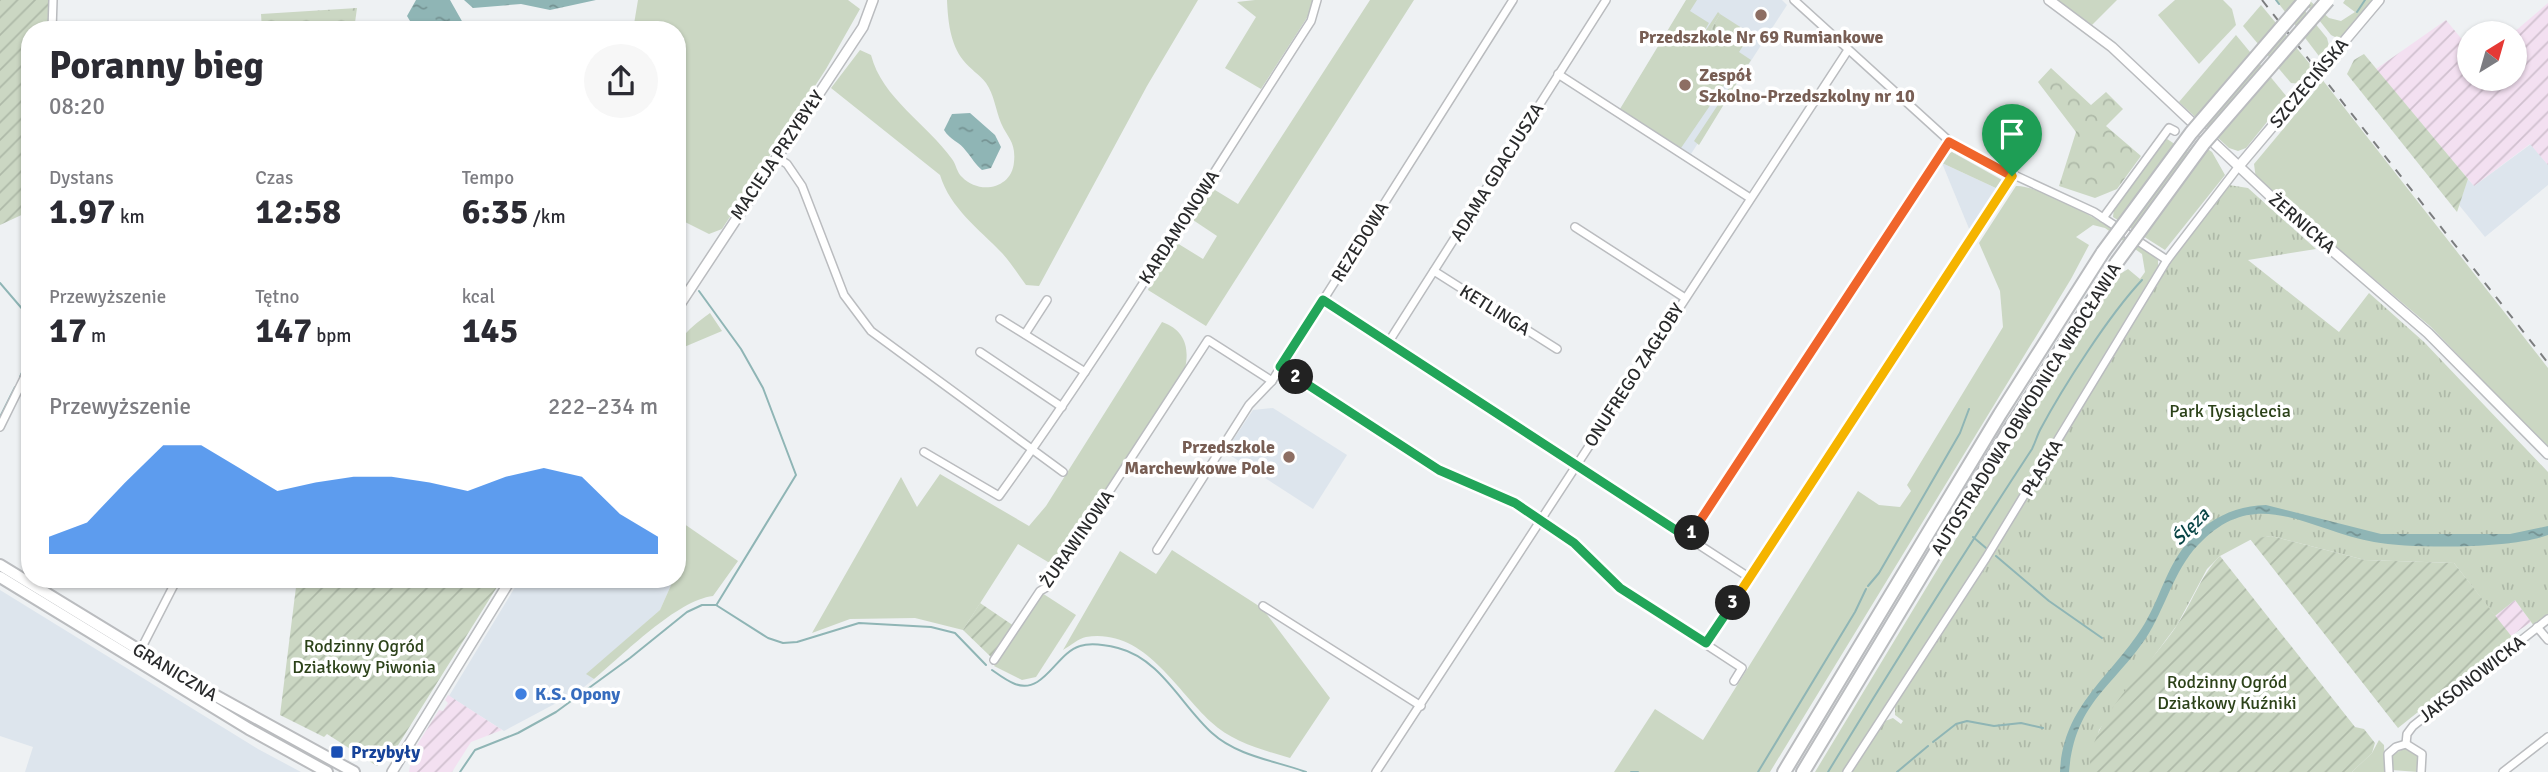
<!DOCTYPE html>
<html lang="pl">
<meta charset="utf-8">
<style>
:root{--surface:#fff;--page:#f7f7f7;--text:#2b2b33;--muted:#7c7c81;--accent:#1a73e8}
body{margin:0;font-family:Signika,sans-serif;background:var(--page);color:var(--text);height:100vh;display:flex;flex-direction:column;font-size:26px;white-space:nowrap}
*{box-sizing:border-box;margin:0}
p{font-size:23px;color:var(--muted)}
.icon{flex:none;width:38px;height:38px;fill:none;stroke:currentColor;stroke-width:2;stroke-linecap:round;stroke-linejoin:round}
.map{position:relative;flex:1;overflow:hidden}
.details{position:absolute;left:21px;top:21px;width:665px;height:567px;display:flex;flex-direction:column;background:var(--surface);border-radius:28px;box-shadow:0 2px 5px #0004}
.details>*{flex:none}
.needle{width:46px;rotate:37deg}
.controls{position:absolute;left:2457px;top:21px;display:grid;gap:14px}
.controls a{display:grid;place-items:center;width:70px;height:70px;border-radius:50%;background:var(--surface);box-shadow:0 2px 5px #0004;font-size:35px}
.pin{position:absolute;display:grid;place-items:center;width:60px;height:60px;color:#fff;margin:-72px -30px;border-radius:50% 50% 50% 0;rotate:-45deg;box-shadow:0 0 7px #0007}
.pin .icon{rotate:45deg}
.km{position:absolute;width:35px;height:35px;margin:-18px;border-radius:50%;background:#222;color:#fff;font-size:19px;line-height:35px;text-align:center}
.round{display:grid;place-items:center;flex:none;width:74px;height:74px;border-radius:37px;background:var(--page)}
.head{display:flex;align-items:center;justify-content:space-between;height:119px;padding:0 28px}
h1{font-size:38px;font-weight:700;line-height:52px}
.stats{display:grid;grid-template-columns:repeat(3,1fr);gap:10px;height:119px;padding:7px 28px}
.stats div{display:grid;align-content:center}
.stats b{font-size:35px;font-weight:700}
.stats small{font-size:19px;font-weight:400}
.stats p{font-size:19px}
.chart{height:196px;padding:14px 28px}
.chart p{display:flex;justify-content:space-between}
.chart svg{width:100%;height:126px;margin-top:7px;fill:var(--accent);opacity:.7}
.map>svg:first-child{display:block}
.built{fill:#dde5ed}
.industrial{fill:url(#industrial-furrows)}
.grass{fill:#cbd7c3}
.forest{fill:url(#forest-crowns)}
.park{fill:url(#park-tufts)}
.garden{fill:url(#garden-furrows)}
.water{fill:url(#water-ripples)}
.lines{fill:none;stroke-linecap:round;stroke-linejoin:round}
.stream{stroke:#8fb5b5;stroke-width:2}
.minor-casing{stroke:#babcbf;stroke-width:10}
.tertiary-casing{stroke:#babcbf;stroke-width:12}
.secondary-casing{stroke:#babcbf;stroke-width:14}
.motorway-casing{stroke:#babcbf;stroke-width:16}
.minor{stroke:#fff;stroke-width:7}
.tertiary{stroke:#fff;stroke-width:9}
.secondary{stroke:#fff;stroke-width:10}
.motorway{stroke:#fff;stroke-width:12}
.rail{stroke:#7c7e7f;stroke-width:2;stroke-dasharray:9 9;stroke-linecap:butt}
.motorway-bridge-casing{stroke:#babcbf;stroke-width:16;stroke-linecap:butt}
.motorway-bridge{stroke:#fff;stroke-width:12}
.split-1-casing{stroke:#fff;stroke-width:14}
.split-2-casing{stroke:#fff;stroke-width:14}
.split-3-casing{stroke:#fff;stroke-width:14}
.split-4-casing{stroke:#fff;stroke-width:14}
.split-1{stroke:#f0652b;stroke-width:9}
.split-2{stroke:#22a559;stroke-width:9}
.split-3{stroke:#22a559;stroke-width:9}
.split-4{stroke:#f5b400;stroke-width:9}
.education-dot{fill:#8d6e63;stroke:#fff;stroke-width:2.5}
.shop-dot{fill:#3f7fe0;stroke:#fff;stroke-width:2.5}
.transit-dot{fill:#1a4fb4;stroke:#fff;stroke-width:2.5}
.labels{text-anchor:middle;stroke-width:7;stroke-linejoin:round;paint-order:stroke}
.education-label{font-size:18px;font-weight:bold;fill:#785e54;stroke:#fff}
.street-label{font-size:18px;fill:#292a2b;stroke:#fff}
.park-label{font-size:18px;fill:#2c4219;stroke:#fff}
.shop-label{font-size:18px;font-weight:bold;fill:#366cbe;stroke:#fff;text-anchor:start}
.transit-label{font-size:18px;font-weight:bold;fill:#164399;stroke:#fff;text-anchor:start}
.water-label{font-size:19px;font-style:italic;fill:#094546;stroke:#fff}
</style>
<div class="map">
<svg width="2548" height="772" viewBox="0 0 2548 772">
<defs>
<pattern id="industrial-furrows" width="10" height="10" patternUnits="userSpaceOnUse" patternTransform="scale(1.75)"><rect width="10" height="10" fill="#f3e0f1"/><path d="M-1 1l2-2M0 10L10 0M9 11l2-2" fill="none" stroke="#d0c0cf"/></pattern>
<pattern id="forest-crowns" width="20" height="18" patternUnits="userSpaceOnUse" patternTransform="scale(1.75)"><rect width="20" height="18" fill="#cbd7c3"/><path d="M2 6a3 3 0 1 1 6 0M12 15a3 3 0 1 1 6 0" fill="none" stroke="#aeb9a8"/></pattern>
<pattern id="park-tufts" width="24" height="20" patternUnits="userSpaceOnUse" patternTransform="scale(1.75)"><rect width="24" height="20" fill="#cbd7c3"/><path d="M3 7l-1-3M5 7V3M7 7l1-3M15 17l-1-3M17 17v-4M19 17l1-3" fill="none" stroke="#aeb9a8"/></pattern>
<pattern id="garden-furrows" width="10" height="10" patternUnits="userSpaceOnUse" patternTransform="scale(1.75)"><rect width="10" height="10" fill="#cbd7c3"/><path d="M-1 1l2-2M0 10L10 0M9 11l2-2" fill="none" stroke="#aeb9a8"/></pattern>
<pattern id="water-ripples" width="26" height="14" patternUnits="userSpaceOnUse" patternTransform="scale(1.75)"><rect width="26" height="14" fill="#8fb5b5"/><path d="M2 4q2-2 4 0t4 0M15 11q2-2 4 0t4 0" fill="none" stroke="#759393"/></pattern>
</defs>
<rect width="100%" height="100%" fill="#eef1f3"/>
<!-- built -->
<g class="built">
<polygon points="1688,0 1782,0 1787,5 1691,154 1620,109"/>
<polygon points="2531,144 2548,165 2548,185 2485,237 2459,205 2468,179 2474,186"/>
<polygon points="1942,163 1998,189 1970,231 1951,185"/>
<polygon points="1273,408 1347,455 1313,509 1225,452 1253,410"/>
<polygon points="520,579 667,579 672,583 660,610 587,674 594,679 579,691 504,731 449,696"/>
<polygon points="0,590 258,749 301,772 25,772 33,747 0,736"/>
</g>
<!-- industrial -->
<g class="industrial">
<polygon points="2548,3 2548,165 2530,144 2474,186 2376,69 2446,20 2469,48 2469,79 2515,79 2513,33"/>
<polygon points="2515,600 2531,622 2511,636 2495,616"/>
<polygon points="448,695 502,730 471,742 452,772 409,772 412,753 439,710 443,711 448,703 445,700"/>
</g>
<!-- grass -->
<g class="grass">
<polygon points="638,0 848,0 860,9 826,69 722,229 709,234 677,218 677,30 633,30"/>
<path d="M 947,0 L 1198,0 L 1147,86 L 1039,286 L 1026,285 C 1018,274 1011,263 1002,253 C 979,229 950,208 940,175 L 831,88 L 860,50 L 871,55 C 882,98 927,124 952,159 C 956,164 957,173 962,177 C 979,195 1012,189 1014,162 C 1016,142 1008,139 1001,123 C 996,111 994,94 986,83 C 980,75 970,69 963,60 C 950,43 948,21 947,0 Z"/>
<polygon points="1255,0 1313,0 1310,13 1261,89 1225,68 1256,17 1237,2"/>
<polygon points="1370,0 1414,0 1206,326 1148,290 1151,282 1177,243 1203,259 1217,236 1193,220 1214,186 1215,190 1238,204"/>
<polygon points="1686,0 1697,0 1690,11 1709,23 1698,42 1718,12 1720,14 1711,29 1735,44 1745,30 1751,34 1739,52 1751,60 1699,145 1694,141 1739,73 1735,69 1681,148 1620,109"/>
<polygon points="2057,0 2117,0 2092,25"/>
<polygon points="2175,0 2223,0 2232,9 2236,25 2199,64 2158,15"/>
<polygon points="2276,0 2296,0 2327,38 2330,50 2322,60"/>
<polygon points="2303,0 2309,0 2329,18 2341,21 2355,12 2343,3 2345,0 2374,0 2343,36 2337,38 2331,35"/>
<polygon points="2261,5 2314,69 2302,84 2291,83 2243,26"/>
<polygon points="2236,35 2287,97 2246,148 2238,151 2229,148 2179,102"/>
<polygon points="2321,78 2548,368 2548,448 2431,327 2256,179 2254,164 2314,92"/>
<polygon points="2167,139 2187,152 2196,141 2212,152 2225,175 2165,250 2113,217 2114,208"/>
<polygon points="1952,152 2002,180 1998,189 1942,163 1946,155"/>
<path d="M 2016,186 C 2043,184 2135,240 2158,260 L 2158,266 L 1947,614 L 1844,772 L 1815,772 L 2064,360 L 2120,274 L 2128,269 L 2140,279 L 2145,272 L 2142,254 L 2105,228 L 2093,225 L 2076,237 L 2089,245 L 2071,279 L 1770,772 L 1614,772 L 1655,709 L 1703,740 L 1858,491 L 1879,505 L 1900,507 L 1911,491 L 1907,485 L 2003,327 L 2000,291 L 1979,243 Z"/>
<path d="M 710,313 L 722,331 L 677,350 C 679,335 698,322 710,313 Z"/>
<path d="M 1162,322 C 1184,330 1190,346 1185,369 L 1060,561 L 1048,562 L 1018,544 L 963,630 L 915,618 L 850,619 L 812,633 L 901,477 L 917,507 L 940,474 L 1029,526 L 1046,506 Z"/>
<path d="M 677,519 L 738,561 L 713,596 C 677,600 623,655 594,679 L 586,674 L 660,610 L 672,583 L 667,579 L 677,579 Z"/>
<path d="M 1172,550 L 1262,608 L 1330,698 L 1290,758 C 1263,750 1232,742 1211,722 C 1175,689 1144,628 1086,637 C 1079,638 1070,646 1063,650 L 1120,551 L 1156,574 Z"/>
<polygon points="1042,593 1076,615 1036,677 1022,680 994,666"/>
<polygon points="2379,740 2384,745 2385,772 2352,772 2372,753"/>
<polygon points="2405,748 2418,755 2418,772 2392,770 2392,755"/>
</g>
<!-- forest -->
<g class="forest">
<polygon points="357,8 354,30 262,30 261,14"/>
<polygon points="2051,68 2091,105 2106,92 2123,109 2106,126 2141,156 2117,189 2095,198 2059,186 2076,132 2038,82"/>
</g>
<!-- park -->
<g class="park">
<polygon points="1720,14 1745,30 1735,45 1711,29"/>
<path d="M 2229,185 L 2248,188 L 2316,249 L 2248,260 L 2339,332 L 2369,293 L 2424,342 L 2548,472 L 2548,615 L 2534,626 L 2515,600 L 2495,616 L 2454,563 L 2365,560 L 2271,536 L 2250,540 L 2220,556 L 2207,569 L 2177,625 L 2099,730 L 2090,772 L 1851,772 L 1885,721 L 1893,718 L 1901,724 L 1903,721 L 1895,715 L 1895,705 C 1952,618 2009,531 2062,441 C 2115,353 2162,263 2229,185 Z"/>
</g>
<!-- garden -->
<g class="garden">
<polygon points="0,0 51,0 49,30 30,30 30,211 0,225"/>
<polygon points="2364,54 2468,179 2457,212 2347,74 2354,60"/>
<polygon points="2271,536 2365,560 2454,563 2512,637 2398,728 2250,539"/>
<path d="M 2220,556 L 2355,727 L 2364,729 L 2375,743 L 2372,753 L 2352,772 L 2090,772 C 2086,721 2151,666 2177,625 C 2193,602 2200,576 2220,556 Z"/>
<polygon points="297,579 502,579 390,758 377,766 327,734 324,737 280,715"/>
<polygon points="980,603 1014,626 991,657 963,630"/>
</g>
<!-- water -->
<g class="water">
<polygon points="416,0 450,0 467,30 412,30 413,26 407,16"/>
<polygon points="464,0 596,0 550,10 521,4 473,8"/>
<path d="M 970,113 L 995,135 L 1001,147 L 991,168 L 982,170 C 975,164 972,158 966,151 C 960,142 950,140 944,130 L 952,114 Z"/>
<path d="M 2266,505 L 2381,534 L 2510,534 L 2548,526 L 2548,535 C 2512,549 2413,549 2374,542 C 2307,530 2256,483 2198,545 C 2174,570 2165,609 2146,638 C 2111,689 2075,703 2069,772 L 2060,772 C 2063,704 2113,676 2145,623 C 2161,596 2168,562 2191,539 C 2212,517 2236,506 2266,505 Z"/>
</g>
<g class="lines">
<!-- stream -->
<g class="stream">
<polyline points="2276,0 2279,4"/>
<polyline points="2357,12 2365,0"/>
<polyline points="677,278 683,281"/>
<polyline points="0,283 30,318"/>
<polyline points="699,291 741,349 763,388 796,475 717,604"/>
<polyline points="20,377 30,355"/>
<polyline points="0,417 15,387"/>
<polyline points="1973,537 1986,548"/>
<polyline points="1996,556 2049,601 2102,638"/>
<polyline points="1868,586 1879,573 1960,433 1969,409"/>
<path d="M 992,670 C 999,675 1007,681 1015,684 C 1044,695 1056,653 1080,646 C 1092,642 1106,645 1118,648 C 1161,659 1181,705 1212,733 C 1237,756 1276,761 1306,772"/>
<polyline points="1933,742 1956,724 1967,721 1994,726 2021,723 2043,728"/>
<polyline points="460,772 475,750 518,733 556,712 630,658 687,612 702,605 716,605 768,638 783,643 797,642 859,623 931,627 955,633 986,665"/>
<polyline points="1631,772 1638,772"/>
<polyline points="1758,772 1855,612 1866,589"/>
<path d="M 1828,772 C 1895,662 1962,556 2032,449 C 2035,443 2037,436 2040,430 C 2063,387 2109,315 2142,280"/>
<polyline points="1897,772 1928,746"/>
</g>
<!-- minor casing -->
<g class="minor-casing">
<g id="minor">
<polyline points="1794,0 1958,149 2094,212 2167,260"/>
<polyline points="52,30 53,0"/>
<polyline points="1558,74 1750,198"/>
<polyline points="776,157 787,164 802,186 844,295 871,331 1063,472"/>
<polyline points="2103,218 2169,128 2175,131"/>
<polyline points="1575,227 1685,298"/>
<polyline points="1434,271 1557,349"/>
<polyline points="1323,300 1750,578"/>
<polyline points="1000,319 1085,372"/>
<polyline points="1025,334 1047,300"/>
<polyline points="1388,343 1606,0"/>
<polyline points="980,352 1062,407"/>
<polyline points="1280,367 1439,470 1515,503 1574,543 1620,588 1742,668 1734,681"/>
<polyline points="0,427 30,366"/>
<path d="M 924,452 L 999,496 C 1110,342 1208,180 1311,21 L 1317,0"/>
<polyline points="1688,538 1949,142"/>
<polyline points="1157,550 1249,405 1272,381 1513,0"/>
<polyline points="1263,606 1421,706"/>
<polyline points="2537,627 2548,640"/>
<polyline points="1706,643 2012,176"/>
<polyline points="140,651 177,579"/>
<polyline points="994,660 1040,591 1047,587 1208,340 1272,381"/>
<polyline points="2406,744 2407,734 2413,726 2548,619"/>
<polyline points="1376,772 1848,50"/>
<polyline points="1847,772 1986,558 2167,260 2239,166"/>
<polyline points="2389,772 2388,754 2396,747 2406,744 2422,754 2421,772"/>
<polyline points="2503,772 2548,737"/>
</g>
</g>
<!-- tertiary casing -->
<g class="tertiary-casing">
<g id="tertiary">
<polyline points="2049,0 2112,47 2283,208 2428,333 2548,454"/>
<polyline points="2239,166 2379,0"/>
<polyline points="677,309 863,27 873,0"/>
<polyline points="392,772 511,579"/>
</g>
</g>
<!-- secondary casing -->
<g class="secondary-casing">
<g id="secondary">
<polyline points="0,565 198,686 354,772"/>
<polyline points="0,577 249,729 327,772"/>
</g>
</g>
<!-- motorway casing -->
<g class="motorway-casing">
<g id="motorway">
<polyline points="1784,772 2000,414 2103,252"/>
<polyline points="1803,772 2008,432 2117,262"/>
</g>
</g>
<!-- minor -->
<use href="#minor" class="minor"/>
<!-- tertiary -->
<use href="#tertiary" class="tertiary"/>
<!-- secondary -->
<use href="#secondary" class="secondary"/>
<!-- motorway -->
<use href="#motorway" class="motorway"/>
<!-- rail -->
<polyline class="rail" points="2262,0 2548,363"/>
<!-- motorway-bridge casing -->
<g class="motorway-bridge-casing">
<g id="motorway-bridge">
<polyline points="2103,252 2191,133 2305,0"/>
<polyline points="2117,262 2204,143 2328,0"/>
</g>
</g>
<!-- motorway-bridge -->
<use href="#motorway-bridge" class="motorway-bridge"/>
</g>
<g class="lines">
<!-- split-1 casing -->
<g class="split-1-casing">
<polyline id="split-1" points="1692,533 1949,142 2012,176"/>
</g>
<!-- split-2 casing -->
<g class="split-2-casing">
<polyline id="split-2" points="1296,377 1280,367 1323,300 1688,538 1692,533"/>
</g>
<!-- split-3 casing -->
<g class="split-3-casing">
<polyline id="split-3" points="1296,377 1439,470 1515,503 1574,543 1620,588 1706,643 1733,603"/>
</g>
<!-- split-4 casing -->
<g class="split-4-casing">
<polyline id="split-4" points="1733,603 2012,176"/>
</g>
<!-- split-1 -->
<use href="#split-1" class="split-1"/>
<!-- split-2 -->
<use href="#split-2" class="split-2"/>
<!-- split-3 -->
<use href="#split-3" class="split-3"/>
<!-- split-4 -->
<use href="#split-4" class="split-4"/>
</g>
<!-- markers -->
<g class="education-dot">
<circle cx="1761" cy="15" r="7"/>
<circle cx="1685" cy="85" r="7"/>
<circle cx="1289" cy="457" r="7"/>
</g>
<circle class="shop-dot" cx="521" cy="694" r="7"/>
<rect class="transit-dot" x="330" y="745" width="14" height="14" rx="3.5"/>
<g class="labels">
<!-- education labels -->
<g class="education-label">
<text x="1761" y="43">Przedszkole Nr 69 Rumiankowe</text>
<text x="1699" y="81" text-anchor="start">Zespół<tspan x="1699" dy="21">Szkolno-Przedszkolny nr 10</tspan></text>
<text x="1275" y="453" text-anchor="end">Przedszkole<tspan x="1275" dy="21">Marchewkowe Pole</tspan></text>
</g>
<!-- street labels -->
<g class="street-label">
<text transform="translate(2309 83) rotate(-50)" y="6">SZCZECIŃSKA</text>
<text transform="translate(777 155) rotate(-56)" y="6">MACIEJA PRZYBYŁY</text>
<text transform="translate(1497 172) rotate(-58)" y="6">ADAMA GDACJUSZA</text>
<text transform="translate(2302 223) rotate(41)" y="6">ŻERNICKA</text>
<text transform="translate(1179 227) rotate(-57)" y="6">KARDAMONOWA</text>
<text transform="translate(1360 242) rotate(-58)" y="6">REZEDOWA</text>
<text transform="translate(1495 310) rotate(32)" y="6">KETLINGA</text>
<text transform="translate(1634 375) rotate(-57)" y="6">ONUFREGO ZAGŁOBY</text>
<text transform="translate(2026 409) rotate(-58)" y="6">AUTOSTRADOWA OBWODNICA WROCŁAWIA</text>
<text transform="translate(2042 468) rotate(-59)" y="6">PŁASKA</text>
<text transform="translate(1077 539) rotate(-55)" y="6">ŻURAWINOWA</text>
<text transform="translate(175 672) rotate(31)" y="6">GRANICZNA</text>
<text transform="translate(2472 679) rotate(-38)" y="6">JAKSONOWICKA</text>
</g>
<!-- park labels -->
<g class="park-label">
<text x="2230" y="417">Park Tysiąclecia</text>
<text x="364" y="652">Rodzinny Ogród<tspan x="364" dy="21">Działkowy Piwonia</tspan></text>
<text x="2227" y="688">Rodzinny Ogród<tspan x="2227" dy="21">Działkowy Kuźniki</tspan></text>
</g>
<!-- shop labels -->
<g class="shop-label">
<text x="535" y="700">K.S. Opony</text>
</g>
<!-- transit labels -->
<g class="transit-label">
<text x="351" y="758">Przybyły</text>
</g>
<!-- water labels -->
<g class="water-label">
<text transform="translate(2190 526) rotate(-45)" y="7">Ślęza</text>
</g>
</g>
</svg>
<div class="controls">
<a><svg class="needle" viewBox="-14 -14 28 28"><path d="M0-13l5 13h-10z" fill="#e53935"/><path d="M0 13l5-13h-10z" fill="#7c7c81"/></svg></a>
</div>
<div class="pin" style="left:2012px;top:176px;background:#1e9e55"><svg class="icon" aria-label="arrive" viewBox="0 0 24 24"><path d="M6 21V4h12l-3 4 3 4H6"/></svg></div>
<b class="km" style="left:1692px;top:533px">1</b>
<b class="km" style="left:1296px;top:377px">2</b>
<b class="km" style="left:1733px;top:603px">3</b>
<section class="details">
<div class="head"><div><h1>Poranny bieg</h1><p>08:20</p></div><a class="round"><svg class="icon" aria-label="share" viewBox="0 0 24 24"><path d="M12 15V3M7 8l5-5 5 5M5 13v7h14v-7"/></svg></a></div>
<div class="stats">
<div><p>Dystans</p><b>1.97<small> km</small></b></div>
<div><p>Czas</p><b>12:58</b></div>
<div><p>Tempo</p><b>6:35<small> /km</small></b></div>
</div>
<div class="stats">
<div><p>Przewyższenie</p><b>17<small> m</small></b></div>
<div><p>Tętno</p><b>147<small> bpm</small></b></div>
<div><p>kcal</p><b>145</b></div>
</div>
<div class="chart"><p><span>Przewyższenie</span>222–234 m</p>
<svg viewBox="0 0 160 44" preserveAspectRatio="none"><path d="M0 44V38L10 33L20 19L30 6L40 6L50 14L60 22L70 19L80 17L90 17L100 19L110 22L120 17L130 14L140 17L150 30L160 38V44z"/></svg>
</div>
</section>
</div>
